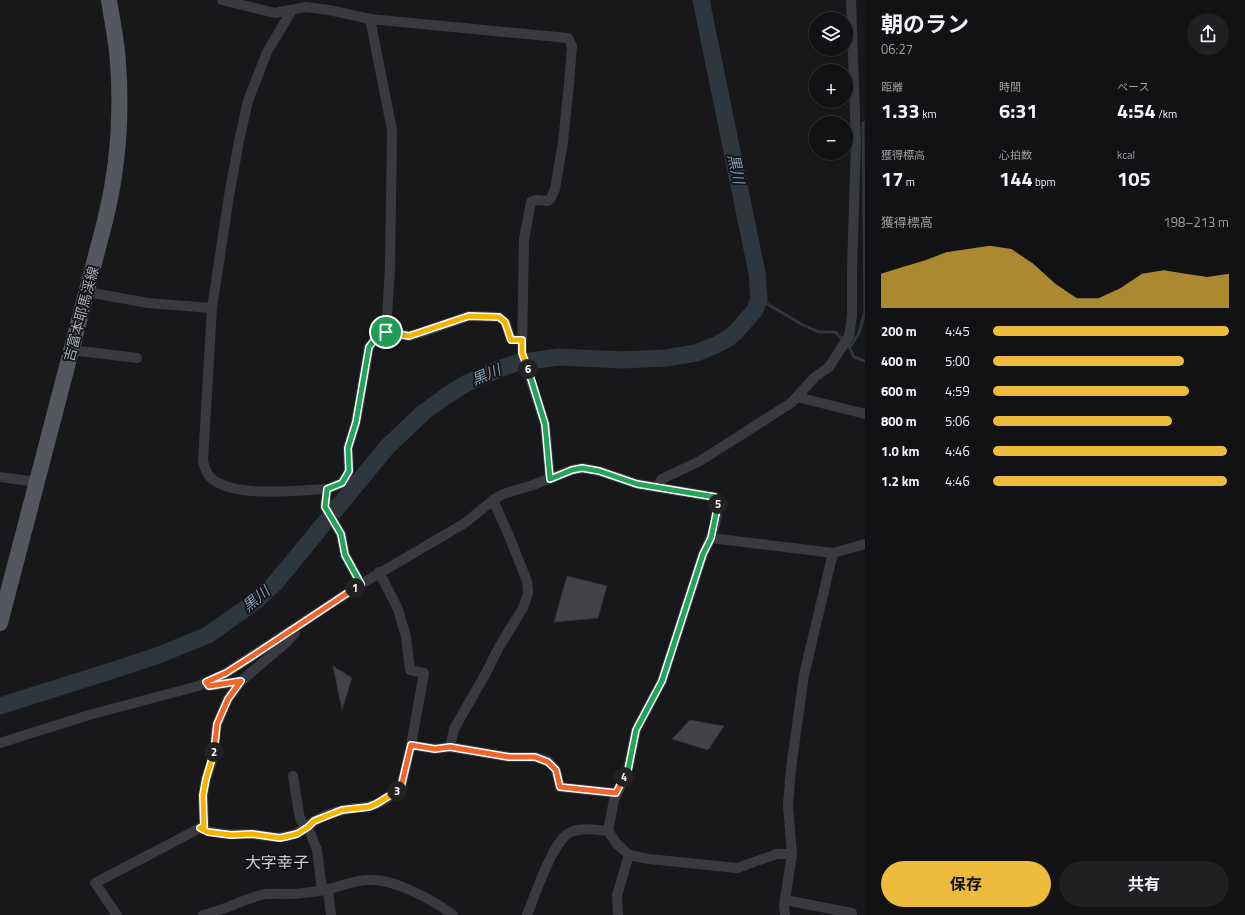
<!DOCTYPE html>
<html lang="ja">
<meta charset="utf-8">
<style>
:root{--surface:#121214;--page:#1f2022;--text:#f1f3f6;--muted:#9c9ea0;--line:#313234;--accent:#edbc3d}
body{margin:0;font-family:"Titillium Web","Noto Sans JP",sans-serif;background:var(--page);color:var(--text);height:100vh;display:flex;flex-direction:column;font-size:15px;white-space:nowrap}
*{box-sizing:border-box;margin:0}
p{font-size:13px;color:var(--muted)}
.icon{flex:none;width:22px;height:22px;fill:none;stroke:currentColor;stroke-width:2;stroke-linecap:round;stroke-linejoin:round}
.map{position:relative;flex:1;overflow:hidden}
.drawer{display:flex;flex-direction:column;background:var(--surface);width:380px}
.drawer>*{flex:none}
.controls{position:absolute;left:809px;top:12px;display:grid;gap:8px}
.controls a{display:grid;place-items:center;width:44px;height:44px;border-radius:50%;background:var(--surface);box-shadow:0 1px 3px #0004,0 0 0 1px var(--line);font-size:20px}
.pin{position:absolute;display:grid;place-items:center;width:34px;height:34px;color:#fff;margin:-17px;border:2px solid #fff;border-radius:50%;box-shadow:0 1px 4px #0007}
.km{position:absolute;width:20px;height:20px;margin:-10px;border-radius:50%;background:#222;color:#fff;font-size:11px;line-height:20px;text-align:center}
.round{display:grid;place-items:center;flex:none;width:42px;height:42px;border-radius:21px;background:var(--page)}
.headline{display:flex;align-items:center;justify-content:space-between;height:68px;padding:0 16px}
h1{font-size:22px;font-weight:700;line-height:30px}
.metrics{display:grid;grid-template-columns:repeat(3,1fr);gap:6px;height:68px;padding:4px 16px}
.metrics div{display:grid;align-content:center}
.metrics b{font-size:20px;font-weight:700}
.metrics small{font-size:11px;font-weight:400}
.metrics p{font-size:11px}
.chart{height:112px;padding:8px 16px}
.chart p{display:flex;justify-content:space-between}
.chart svg{width:100%;height:72px;margin-top:4px;fill:var(--accent);opacity:.7}
.action{display:flex;gap:8px;margin-top:auto;padding:8px 16px}
.action a{flex:1;height:46px;border-radius:24px;background:var(--accent);color:#111;font-size:16px;font-weight:700;line-height:46px;text-align:center}
.action a+a{background:var(--page);color:var(--text)}
ul{padding:0 16px;list-style:none;font-size:13px}
li{display:grid;grid-template-columns:64px 48px 1fr;align-items:center;height:30px}
li i{height:10px;border-radius:5px;background:var(--accent)}
main{display:flex;flex:1;min-height:0}
.map>svg:first-child{display:block}
.lines{fill:none;stroke-linecap:round;stroke-linejoin:round}
.stream{stroke:#2e363e;stroke-width:3}
.river{stroke:#2e363e;stroke-width:17}
.building{fill:#424347;stroke:#323236}
.street{stroke:#393a3f;stroke-width:10}
.primary{stroke:#55575e;stroke-width:16}
.split-1-casing{stroke:#fff;stroke-width:8}
.split-2-casing{stroke:#fff;stroke-width:8}
.split-3-casing{stroke:#fff;stroke-width:8}
.split-4-casing{stroke:#fff;stroke-width:8}
.split-5-casing{stroke:#fff;stroke-width:8}
.split-6-casing{stroke:#fff;stroke-width:8}
.split-7-casing{stroke:#fff;stroke-width:8}
.split-1{stroke:#22a559;stroke-width:5}
.split-2{stroke:#f0652b;stroke-width:5}
.split-3{stroke:#f5b400;stroke-width:5}
.split-4{stroke:#f0652b;stroke-width:5}
.split-5{stroke:#22a559;stroke-width:5}
.split-6{stroke:#22a559;stroke-width:5}
.split-7{stroke:#f5b400;stroke-width:5}
.labels{text-anchor:middle;stroke-width:3.5;stroke-linejoin:round;paint-order:stroke}
.street-label{font-size:14px;fill:#abafba;stroke:#131315}
.water-label{font-size:15px;font-style:italic;fill:#839ab3;stroke:#131315}
.quarter-label{font-size:16px;fill:#ccced6;stroke:#131315}
</style>
<main>
<div class="map">
<svg width="865" height="915" viewBox="0 0 865 915">
<rect width="100%" height="100%" fill="#18181a"/>
<g class="lines">
<!-- stream -->
<g class="stream">
<polyline points="759,299 803,325 814,330 819,332 835,332 843,340"/>
<polyline points="849,346 854,357 865,361"/>
<polyline points="850,347 859,333 865,312 863,123 865,122"/>
</g>
<!-- river -->
<polyline class="river" points="0,706 117,669 159,655 208,635 257,600 276,582 387,447 424,412 446,396 467,383 499,369 516,363 558,357 622,360 666,358 696,353 716,345 727,339 736,332 755,310 759,299 757,273 701,0"/>
</g>
<!-- building -->
<g class="building">
<polygon points="567,576 607,586 598,618 554,622"/>
<polygon points="333,666 352,678 342,710"/>
<polygon points="690,720 724,726 708,750 672,739"/>
</g>
<g class="lines">
<!-- street -->
<g class="street">
<polyline points="222,0 275,13 306,7 329,10 370,19 568,38 572,46 569,84 563,142 555,189 551,198 548,201 536,200 531,202 524,239 522,353 545,424 550,479"/>
<path d="M 292,10 L 267,52 L 248,101 L 239,141 L 229,196 L 212,308 L 203,460 C 204,466 206,472 210,477 C 232,499 298,490 327,489"/>
<polyline points="87,292 148,303 212,308"/>
<polyline points="386,332 409,336 420,333 469,316 499,317 505,322 511,339 522,340"/>
<polyline points="72,350 137,358"/>
<polyline points="797,397 865,414"/>
<polyline points="0,477 37,482"/>
<polyline points="657,487 662,479 700,461 791,403 815,377 829,367 849,336 852,316 852,270 856,142 851,0"/>
<polyline points="711,538 833,553 865,544"/>
<polyline points="361,584 345,555 341,534 325,507 327,489 342,483 349,471 348,448 356,422 369,347 376,338 386,332 390,269 392,130 370,19"/>
<polyline points="207,682 209,686 241,681"/>
<path d="M 0,743 L 89,715 L 198,686 L 226,673 L 361,584 L 465,523 L 493,500 L 503,494 L 533,485 L 572,470 L 582,468 L 599,471 L 637,484 L 715,497 C 722,513 711,539 703,554 L 662,681 L 636,730 L 628,770 L 614,800 L 608,831 C 596,830 582,827 571,832 C 553,839 535,896 527,915"/>
<polyline points="411,745 435,749 450,747 509,757 535,757 548,761 556,770 560,787 616,793"/>
<polyline points="450,747 454,729 486,673 499,647 523,608 528,593 527,581 509,536 493,500"/>
<path d="M 200,828 C 219,836 232,834 251,834 C 261,834 272,839 282,837 C 292,836 299,832 308,827 L 301,821 L 299,814 L 293,776"/>
<polyline points="608,831 617,844 629,855 617,895 618,915"/>
<polyline points="629,855 649,859 737,868 777,854 792,854"/>
<path d="M 322,890 L 317,850 L 308,827 C 316,818 332,812 344,810 C 352,808 361,808 369,806 C 380,804 394,795 401,787 L 411,745 L 424,673 L 410,670 L 406,637 L 398,609 L 379,572"/>
<polyline points="328,890 331,915"/>
<polyline points="785,900 852,913"/>
<polyline points="117,915 95,883 204,826 203,795 206,779 213,758 217,724 228,699 241,681 286,643 295,633 294,631"/>
<path d="M 203,915 C 223,911 241,900 261,895 C 270,893 282,894 291,894 C 301,894 310,892 319,891 C 335,889 350,881 366,880 C 392,877 433,900 453,915"/>
<polyline points="785,915 784,906 792,854 788,805 791,768 804,675 833,553"/>
</g>
<!-- primary -->
<path class="primary" d="M 0,623 L 105,221 C 118,169 122,116 118,63 C 117,42 112,21 109,0"/>
</g>
<g class="lines">
<!-- split-1 casing -->
<g class="split-1-casing">
<polyline id="split-1" points="355,588 361,584 345,555 341,534 325,507 327,489 342,483 349,471 348,448 356,422 369,347 376,338 386,332"/>
</g>
<!-- split-2 casing -->
<g class="split-2-casing">
<polyline id="split-2" points="214,752 217,724 228,699 241,681 209,686 206,682 226,673 257,653 355,588"/>
</g>
<!-- split-3 casing -->
<g class="split-3-casing">
<polyline id="split-3" points="214,752 206,779 203,795 204,826 200,828 208,832 231,835 252,834 280,838 297,834 308,827 314,821 342,810 369,807 376,804 397,791"/>
</g>
<!-- split-4 casing -->
<g class="split-4-casing">
<polyline id="split-4" points="397,791 401,787 411,745 435,749 450,747 509,757 535,757 548,762 556,770 560,787 616,793 624,777"/>
</g>
<!-- split-5 casing -->
<g class="split-5-casing">
<polyline id="split-5" points="624,777 628,770 636,730 662,681 703,554 711,538 718,504"/>
</g>
<!-- split-6 casing -->
<g class="split-6-casing">
<polyline id="split-6" points="528,369 545,424 550,479 572,470 582,468 599,471 637,484 715,497 718,504"/>
</g>
<!-- split-7 casing -->
<g class="split-7-casing">
<polyline id="split-7" points="386,332 409,336 469,316 499,317 505,322 511,340 522,340 522,353 528,369"/>
</g>
<!-- split-1 -->
<use href="#split-1" class="split-1"/>
<!-- split-2 -->
<use href="#split-2" class="split-2"/>
<!-- split-3 -->
<use href="#split-3" class="split-3"/>
<!-- split-4 -->
<use href="#split-4" class="split-4"/>
<!-- split-5 -->
<use href="#split-5" class="split-5"/>
<!-- split-6 -->
<use href="#split-6" class="split-6"/>
<!-- split-7 -->
<use href="#split-7" class="split-7"/>
</g>
<g class="labels">
<!-- street labels -->
<g class="street-label">
<text transform="translate(81 314) rotate(-75)" y="5">吉富本耶馬渓線</text>
</g>
<!-- water labels -->
<g class="water-label">
<text transform="translate(736 169) rotate(78)" y="5">黒川</text>
<text transform="translate(486 375) rotate(-23)" y="5">黒川</text>
<text transform="translate(256 599) rotate(-40)" y="5">黒川</text>
</g>
<!-- quarter labels -->
<g class="quarter-label">
<text x="277" y="868">大字幸子</text>
</g>
</g>
</svg>
<div class="controls">
<a><svg class="icon" aria-label="layers" viewBox="0 0 24 24"><path d="M12 4l9 5-9 5-9-5zM3 14l9 5 9-5"/></svg></a>
<a>+</a>
<a>−</a>
</div>
<div class="pin" style="left:386px;top:332px;background:#1e9e55"><svg class="icon" aria-label="arrive" viewBox="0 0 24 24"><path d="M6 21V4h12l-3 4 3 4H6"/></svg></div>
<b class="km" style="left:355px;top:588px">1</b>
<b class="km" style="left:214px;top:752px">2</b>
<b class="km" style="left:397px;top:791px">3</b>
<b class="km" style="left:624px;top:777px">4</b>
<b class="km" style="left:718px;top:504px">5</b>
<b class="km" style="left:528px;top:369px">6</b>
</div>
<section class="drawer">
<div class="headline"><div><h1>朝のラン</h1><p>06:27</p></div><a class="round"><svg class="icon" aria-label="share" viewBox="0 0 24 24"><path d="M12 15V3M7 8l5-5 5 5M5 13v7h14v-7"/></svg></a></div>
<div class="metrics">
<div><p>距離</p><b>1.33<small> km</small></b></div>
<div><p>時間</p><b>6:31</b></div>
<div><p>ペース</p><b>4:54<small> /km</small></b></div>
</div>
<div class="metrics">
<div><p>獲得標高</p><b>17<small> m</small></b></div>
<div><p>心拍数</p><b>144<small> bpm</small></b></div>
<div><p>kcal</p><b>105</b></div>
</div>
<div class="chart"><p><span>獲得標高</span>198–213 m</p>
<svg viewBox="0 0 160 44" preserveAspectRatio="none"><path d="M0 44V23L10 19L20 15L30 10L40 8L50 6L60 8L70 17L80 29L90 38L100 38L110 32L120 23L130 21L140 23L150 25L160 23V44z"/></svg>
</div>
<ul>
<li><b>200 m</b>4:45<i style="width:100%"></i></li>
<li><b>400 m</b>5:00<i style="width:81%"></i></li>
<li><b>600 m</b>4:59<i style="width:83%"></i></li>
<li><b>800 m</b>5:06<i style="width:76%"></i></li>
<li><b>1.0 km</b>4:46<i style="width:99%"></i></li>
<li><b>1.2 km</b>4:46<i style="width:99%"></i></li>
</ul>
<div class="action"><a>保存</a><a>共有</a></div>
</section>
</main>
